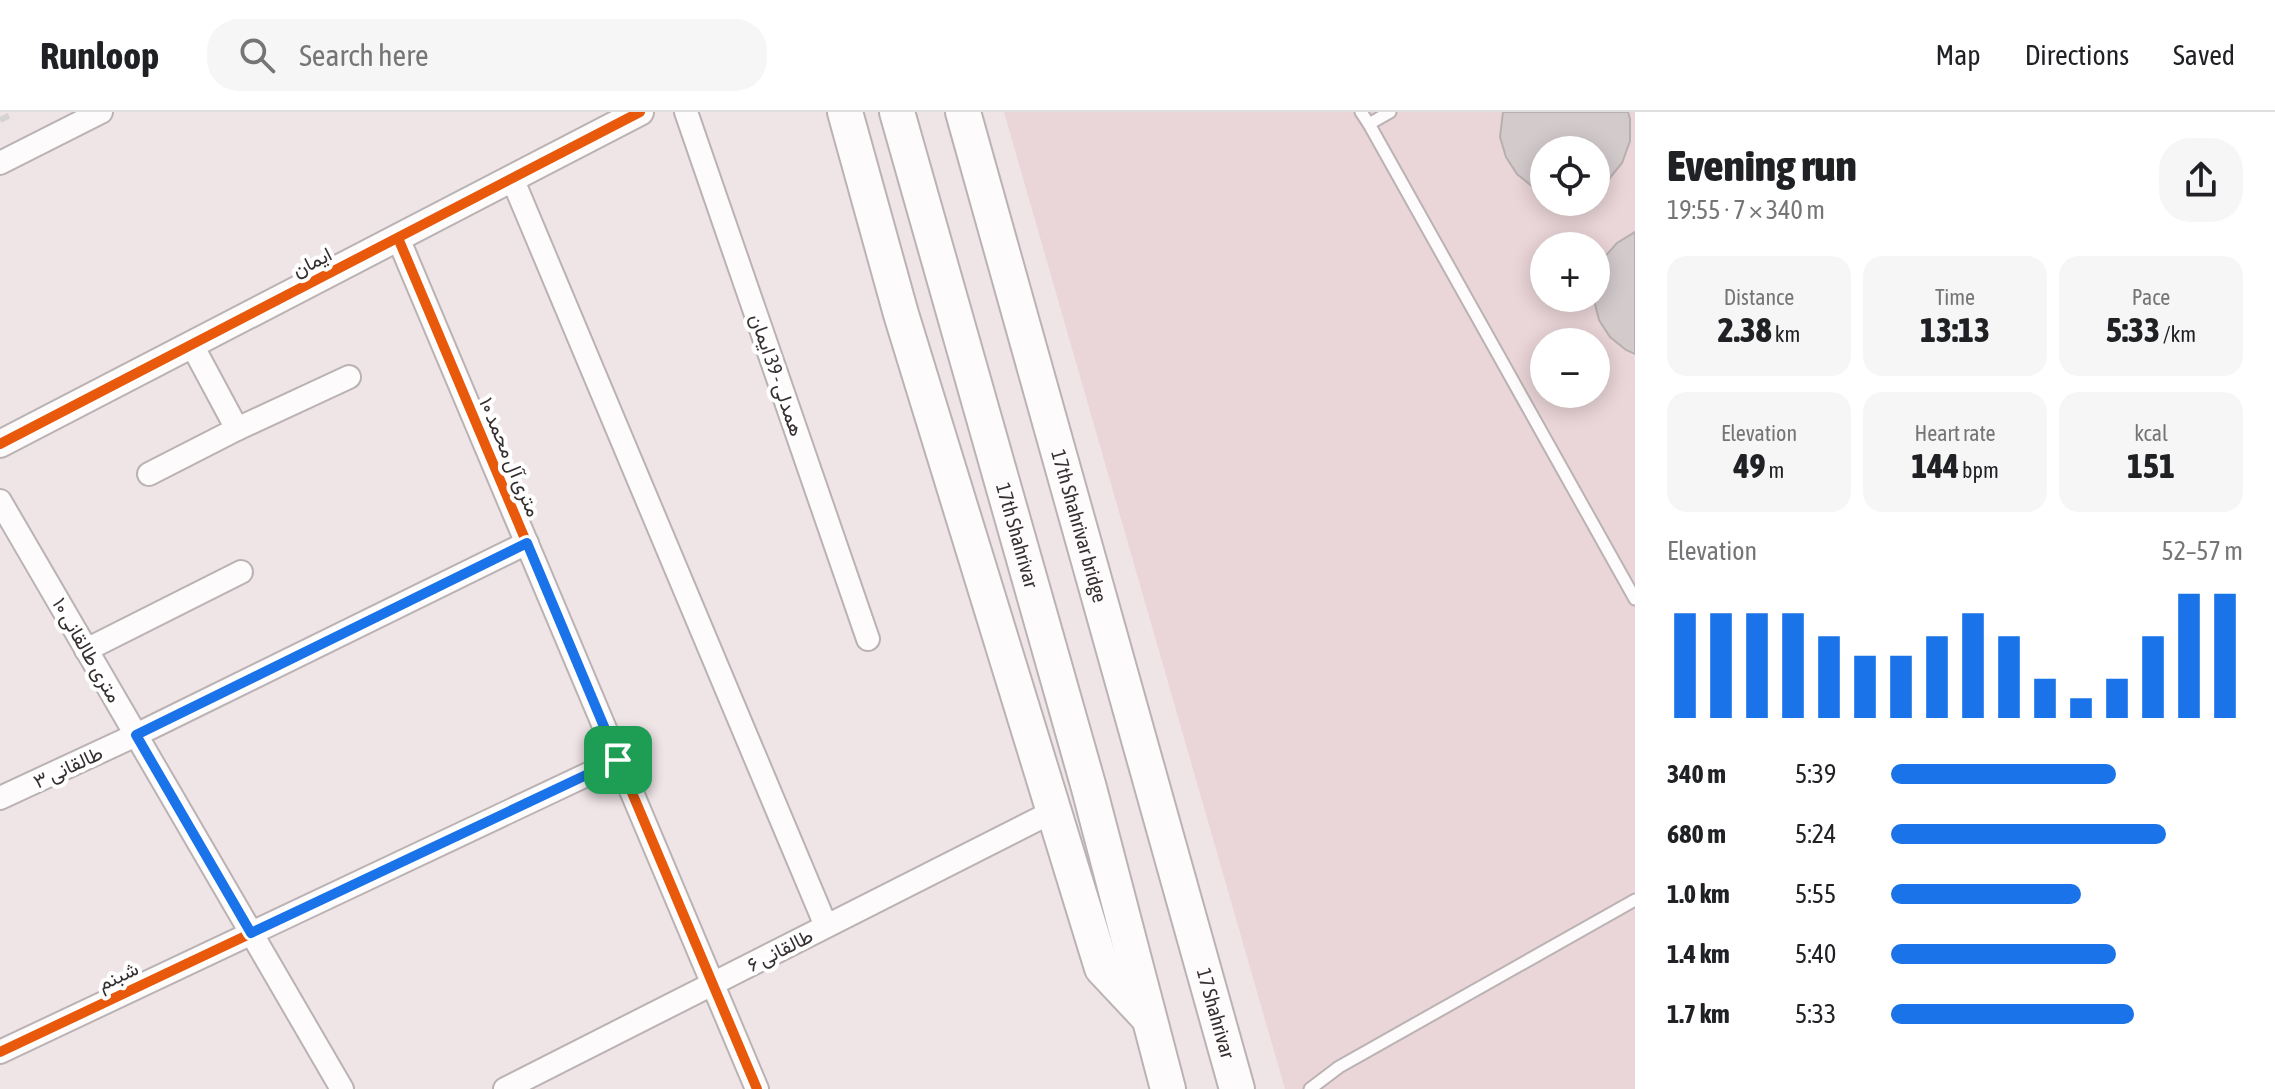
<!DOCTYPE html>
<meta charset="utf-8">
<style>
:root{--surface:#fff;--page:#f6f6f6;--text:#202124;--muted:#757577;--line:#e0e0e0;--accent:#1a73e8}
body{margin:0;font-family:"Asap Condensed",Vazirmatn,sans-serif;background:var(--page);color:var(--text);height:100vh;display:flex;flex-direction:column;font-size:30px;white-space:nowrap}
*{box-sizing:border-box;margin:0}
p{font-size:26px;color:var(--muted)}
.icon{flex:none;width:44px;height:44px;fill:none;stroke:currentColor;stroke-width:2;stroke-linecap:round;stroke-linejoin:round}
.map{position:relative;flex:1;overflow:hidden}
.sheet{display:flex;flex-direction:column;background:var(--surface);width:640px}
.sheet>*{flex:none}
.tools{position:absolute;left:1530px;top:24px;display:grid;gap:16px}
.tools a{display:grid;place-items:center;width:80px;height:80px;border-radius:50%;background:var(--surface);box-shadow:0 4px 20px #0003;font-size:40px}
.pin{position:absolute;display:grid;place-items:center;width:68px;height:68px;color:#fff;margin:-34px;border-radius:16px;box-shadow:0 4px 12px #0006}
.round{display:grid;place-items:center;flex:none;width:84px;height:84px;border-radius:32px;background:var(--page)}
.summary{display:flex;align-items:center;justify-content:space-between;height:136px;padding:0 32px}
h1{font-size:44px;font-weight:800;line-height:60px}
.metrics{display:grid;grid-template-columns:repeat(3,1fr);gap:12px;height:136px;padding:8px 32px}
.metrics div{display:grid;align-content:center;border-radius:20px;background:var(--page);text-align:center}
.metrics b{font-size:34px;font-weight:800}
.metrics small{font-size:22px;font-weight:400}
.metrics p{font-size:22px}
.chart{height:224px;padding:16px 32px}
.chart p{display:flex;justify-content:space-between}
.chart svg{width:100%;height:144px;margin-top:8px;stroke:var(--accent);stroke-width:6}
ul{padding:0 32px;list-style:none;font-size:26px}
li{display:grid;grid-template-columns:128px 96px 1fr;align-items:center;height:60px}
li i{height:20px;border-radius:10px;background:var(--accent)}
header{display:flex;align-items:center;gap:48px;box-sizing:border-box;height:112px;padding:0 40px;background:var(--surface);border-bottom:2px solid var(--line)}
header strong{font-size:38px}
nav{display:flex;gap:44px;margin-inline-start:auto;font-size:28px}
.search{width:560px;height:72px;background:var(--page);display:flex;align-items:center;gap:20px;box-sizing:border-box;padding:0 28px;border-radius:32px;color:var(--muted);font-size:30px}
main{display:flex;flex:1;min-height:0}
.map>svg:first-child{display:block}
.built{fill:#ead5d8;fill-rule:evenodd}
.building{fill:#d3cacc;stroke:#b7b0b1;stroke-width:2}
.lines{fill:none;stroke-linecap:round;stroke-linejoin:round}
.service-casing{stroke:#bab2b3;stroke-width:15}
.minor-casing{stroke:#bab2b3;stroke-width:26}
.tertiary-casing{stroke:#bab2b3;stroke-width:30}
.primary-casing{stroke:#bab2b3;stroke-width:38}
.service{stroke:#fdfbfb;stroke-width:11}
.minor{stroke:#fdfbfb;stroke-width:22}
.tertiary{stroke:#fdfbfb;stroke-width:26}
.primary{stroke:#fdfbfb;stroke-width:34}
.rail{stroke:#d6d3d3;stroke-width:6;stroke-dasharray:10 10;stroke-linecap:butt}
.cycleway-casing{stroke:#fff;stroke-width:15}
.cycleway{stroke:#e8590c;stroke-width:10}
.route-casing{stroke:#fff;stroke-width:16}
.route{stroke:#1a73e8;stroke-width:10}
.labels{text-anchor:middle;stroke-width:8;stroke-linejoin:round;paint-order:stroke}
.street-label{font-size:20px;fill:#362f30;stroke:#fff}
</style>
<header>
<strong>Runloop</strong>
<div class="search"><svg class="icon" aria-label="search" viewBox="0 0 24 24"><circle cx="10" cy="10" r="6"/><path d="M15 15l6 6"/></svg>Search here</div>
<nav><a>Map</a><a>Directions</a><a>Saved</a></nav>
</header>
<main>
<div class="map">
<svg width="1635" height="977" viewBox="0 0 1635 977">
<rect width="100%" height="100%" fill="#efe4e6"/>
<!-- built -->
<path class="built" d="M 1004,0 L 1635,0 L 1635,977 L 1285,977 ZM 1544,38 L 1596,38 L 1596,90 L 1544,90 ZM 1544,134 L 1596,134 L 1596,186 L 1544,186 ZM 1544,230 L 1596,230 L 1596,282 L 1544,282 Z"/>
<!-- building -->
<g class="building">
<polygon points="1503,0 1628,0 1630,7 1630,29 1622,51 1609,67 1596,76 1596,38 1544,38 1544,79 1533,75 1517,62 1506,45 1500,25"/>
<polygon points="1635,120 1635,242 1626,238 1610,225 1599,208 1594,188 1596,186 1596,165 1602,148 1617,131"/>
</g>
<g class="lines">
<!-- service casing -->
<g class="service-casing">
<g id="service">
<polyline points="1361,0 1369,12 1390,0"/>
<polyline points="1369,12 1635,487"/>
<polyline points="1310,977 1339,955 1635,788"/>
</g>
</g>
<!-- minor casing -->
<g class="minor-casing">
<g id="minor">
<polyline points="686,0 868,527"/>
<polyline points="0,51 101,0"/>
<polyline points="512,66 826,814"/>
<polyline points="398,126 757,977"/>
<polyline points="237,317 349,265"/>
<polyline points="149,362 237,317 192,233"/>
<polyline points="0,389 342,977"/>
<polyline points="86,538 241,460"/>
<polyline points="0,686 136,623 527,431"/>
<polyline points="0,940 618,648"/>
<polyline points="505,977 1054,699"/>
</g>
</g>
<!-- tertiary casing -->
<g class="tertiary-casing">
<polyline id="tertiary" points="0,332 640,0"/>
</g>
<!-- primary casing -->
<g class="primary-casing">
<g id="primary">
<polyline points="845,0 901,202 1102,856 1147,904"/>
<path id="s1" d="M 897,0 L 1089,676 L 1168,977"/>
<path id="s2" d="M 963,0 L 1237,977"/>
</g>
</g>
<!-- service -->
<use href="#service" class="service"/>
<!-- minor -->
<use href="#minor" class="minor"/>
<!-- tertiary -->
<use href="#tertiary" class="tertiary"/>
<!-- primary -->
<use href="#primary" class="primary"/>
<!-- rail -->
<polyline class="rail" points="0,8 16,0"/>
<!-- cycleway casing -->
<g class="cycleway-casing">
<g id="cycleway">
<polyline points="398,126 757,977"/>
<polyline points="0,332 640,0"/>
<polyline points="0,940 618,648"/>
</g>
</g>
<!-- cycleway -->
<use href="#cycleway" class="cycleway"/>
</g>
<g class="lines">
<!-- route casing -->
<g class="route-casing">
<polygon id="route" points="527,431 618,648 251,821 136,623"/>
</g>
<!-- route -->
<use href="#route" class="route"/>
</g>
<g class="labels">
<!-- street labels -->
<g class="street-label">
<text transform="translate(312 150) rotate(-27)" y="7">ایمان</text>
<text transform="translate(777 263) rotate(71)" y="7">همدلی - 39 ایمان</text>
<text transform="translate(510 345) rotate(67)" y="7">۱۰ متری آل محمد</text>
<text dy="7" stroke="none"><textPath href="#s2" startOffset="430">17th Shahrivar bridge</textPath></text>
<text dy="7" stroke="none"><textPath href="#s1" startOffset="440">17th Shahrivar</textPath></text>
<text transform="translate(87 538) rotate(60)" y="7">۱۰ متری طالقانی</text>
<text transform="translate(68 655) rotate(-25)" y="7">طالقانی ۳</text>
<text transform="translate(780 838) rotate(-27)" y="7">طالقانی ۶</text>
<text transform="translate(118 864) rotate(-25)" y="7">شبنم</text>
<text dy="7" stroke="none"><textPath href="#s2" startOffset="936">17 Shahrivar</textPath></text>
</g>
</g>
</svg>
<div class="tools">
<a><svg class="icon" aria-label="locate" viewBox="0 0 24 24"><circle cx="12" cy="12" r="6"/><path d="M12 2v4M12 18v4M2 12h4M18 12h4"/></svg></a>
<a>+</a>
<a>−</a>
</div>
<div class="pin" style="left:618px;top:648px;background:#1e9e55"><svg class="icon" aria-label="arrive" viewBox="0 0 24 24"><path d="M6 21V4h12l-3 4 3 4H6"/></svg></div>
</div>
<section class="sheet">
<div class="summary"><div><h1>Evening run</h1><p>19:55 · 7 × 340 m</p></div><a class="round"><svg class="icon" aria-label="share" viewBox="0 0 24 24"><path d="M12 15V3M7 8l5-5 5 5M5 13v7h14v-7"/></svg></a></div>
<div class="metrics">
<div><p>Distance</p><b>2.38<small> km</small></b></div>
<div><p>Time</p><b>13:13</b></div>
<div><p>Pace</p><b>5:33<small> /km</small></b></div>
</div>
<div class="metrics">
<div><p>Elevation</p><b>49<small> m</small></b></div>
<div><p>Heart rate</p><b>144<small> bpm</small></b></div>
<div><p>kcal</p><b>151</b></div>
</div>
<div class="chart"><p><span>Elevation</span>52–57 m</p>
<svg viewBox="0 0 160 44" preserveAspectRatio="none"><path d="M5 44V12M15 44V12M25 44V12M35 44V12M45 44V19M55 44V25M65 44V25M75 44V19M85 44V12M95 44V19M105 44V32M115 44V38M125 44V32M135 44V19M145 44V6M155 44V6"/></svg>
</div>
<ul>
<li><b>340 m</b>5:39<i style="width:64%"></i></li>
<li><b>680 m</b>5:24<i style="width:78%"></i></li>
<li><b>1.0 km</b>5:55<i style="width:54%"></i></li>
<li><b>1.4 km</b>5:40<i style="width:64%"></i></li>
<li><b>1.7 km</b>5:33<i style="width:69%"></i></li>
</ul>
</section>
</main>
